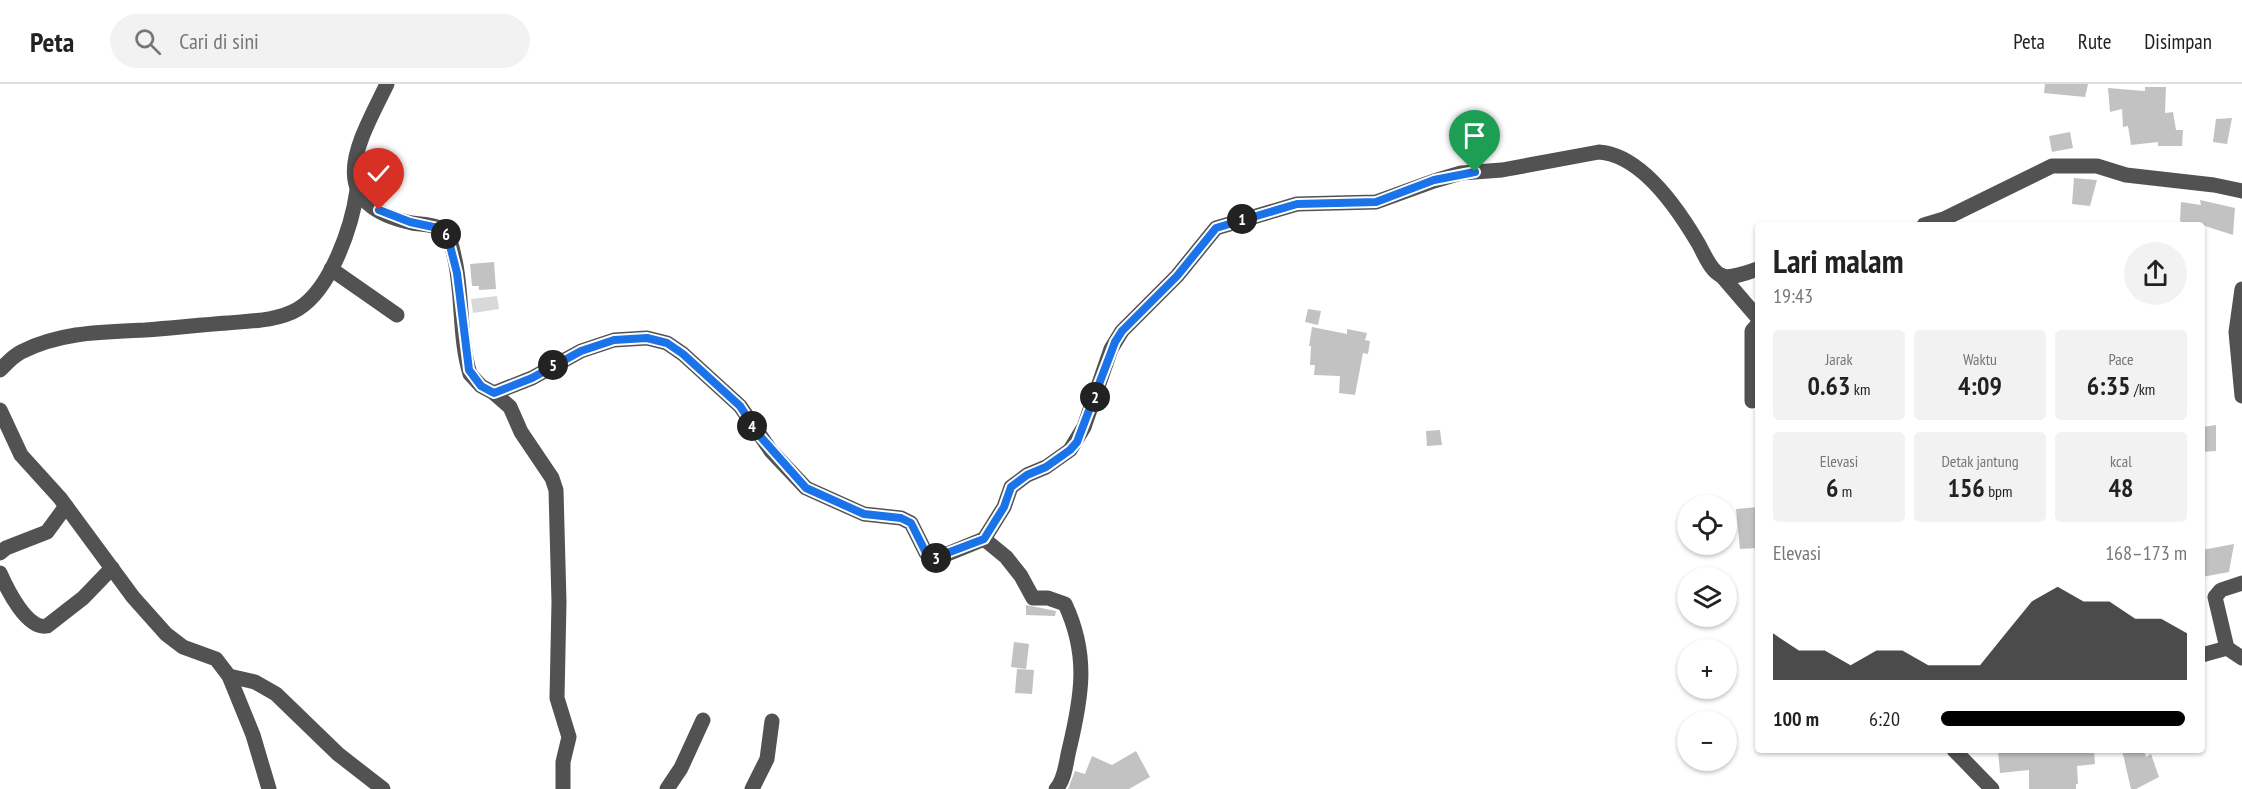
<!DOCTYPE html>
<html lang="id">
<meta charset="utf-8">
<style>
:root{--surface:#fff;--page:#f2f2f2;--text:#222;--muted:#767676;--line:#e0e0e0;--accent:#000}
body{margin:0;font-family:"PT Sans Narrow",sans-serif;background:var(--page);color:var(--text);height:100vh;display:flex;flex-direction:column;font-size:22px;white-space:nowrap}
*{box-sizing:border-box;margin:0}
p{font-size:20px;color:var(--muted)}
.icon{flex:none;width:33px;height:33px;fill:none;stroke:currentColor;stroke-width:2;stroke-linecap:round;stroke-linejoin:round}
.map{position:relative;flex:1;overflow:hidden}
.drawer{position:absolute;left:1755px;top:138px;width:450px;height:531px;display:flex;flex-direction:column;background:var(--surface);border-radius:6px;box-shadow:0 2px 4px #0004}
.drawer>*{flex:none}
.fabs{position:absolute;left:1677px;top:411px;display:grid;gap:12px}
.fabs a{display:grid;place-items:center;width:60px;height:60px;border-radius:50%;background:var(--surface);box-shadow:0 2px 4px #0004;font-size:30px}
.pin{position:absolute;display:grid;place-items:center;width:51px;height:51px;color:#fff;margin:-62px -26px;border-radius:50% 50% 50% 0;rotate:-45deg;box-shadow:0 0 6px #0007}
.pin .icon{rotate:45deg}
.km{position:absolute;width:30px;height:30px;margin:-15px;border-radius:50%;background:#222;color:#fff;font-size:16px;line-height:30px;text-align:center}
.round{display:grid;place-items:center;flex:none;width:63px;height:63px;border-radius:32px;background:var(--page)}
.head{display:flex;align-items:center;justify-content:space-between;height:102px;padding:0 18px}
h1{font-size:33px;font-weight:600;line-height:45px}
.stats{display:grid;grid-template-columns:repeat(3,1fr);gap:9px;height:102px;padding:6px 18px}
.stats div{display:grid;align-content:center;border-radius:6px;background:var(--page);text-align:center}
.stats b{font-size:26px;font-weight:600}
.stats small{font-size:16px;font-weight:400}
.stats p{font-size:16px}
.chart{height:168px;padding:12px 18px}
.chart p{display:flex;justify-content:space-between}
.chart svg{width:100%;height:108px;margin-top:6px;fill:var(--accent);opacity:.7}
ul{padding:0 18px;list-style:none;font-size:20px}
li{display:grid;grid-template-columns:96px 72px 1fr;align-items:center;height:45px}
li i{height:15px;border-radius:8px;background:var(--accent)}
header{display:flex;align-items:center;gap:36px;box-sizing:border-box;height:84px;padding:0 30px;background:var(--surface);border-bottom:2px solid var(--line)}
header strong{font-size:28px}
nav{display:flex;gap:33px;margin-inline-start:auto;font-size:21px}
.search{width:420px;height:54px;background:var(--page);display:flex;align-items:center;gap:15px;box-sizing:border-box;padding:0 21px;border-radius:33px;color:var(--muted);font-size:22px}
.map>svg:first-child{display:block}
.green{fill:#d9d9d9}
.building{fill:#c2c2c2}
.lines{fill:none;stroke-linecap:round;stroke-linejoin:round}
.minor{stroke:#525252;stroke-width:15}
.route-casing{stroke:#fff;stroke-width:12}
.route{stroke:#1a73e8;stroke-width:8}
</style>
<header>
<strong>Peta</strong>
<div class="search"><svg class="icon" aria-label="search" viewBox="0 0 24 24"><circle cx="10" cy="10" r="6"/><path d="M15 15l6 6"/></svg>Cari di sini</div>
<nav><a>Peta</a><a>Rute</a><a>Disimpan</a></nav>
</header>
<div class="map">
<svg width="2242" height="705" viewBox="0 0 2242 705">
<rect width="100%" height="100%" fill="#fff"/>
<!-- green -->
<polygon class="green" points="497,212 499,225 473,229 471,215"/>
<!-- building -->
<g class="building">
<polygon points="2045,0 2088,0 2085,13 2044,9"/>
<polygon points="2145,3 2166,3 2165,29 2173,28 2176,46 2183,46 2182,62 2158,62 2158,58 2131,61 2128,42 2123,43 2122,25 2110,28 2108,4 2145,7"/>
<polygon points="2232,34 2227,60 2213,58 2216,35"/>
<polygon points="2070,48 2073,64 2052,68 2049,52"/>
<polygon points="2074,94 2097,96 2090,122 2072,120"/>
<polygon points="2200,116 2235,124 2233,151 2202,141 2186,141 2180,137 2181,118 2201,121"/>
<polygon points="494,178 496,205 479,206 479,202 472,202 470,180"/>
<polygon points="1308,225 1321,227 1318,241 1305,238"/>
<polygon points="1312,243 1347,250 1347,245 1367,249 1365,256 1370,257 1368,270 1363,269 1355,311 1339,309 1340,292 1314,291 1315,281 1310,281 1311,262 1309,262"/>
<polygon points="2216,341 2216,367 2202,368 2202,343"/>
<polygon points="1440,346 1442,361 1427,362 1426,347"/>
<polygon points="1758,423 1758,464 1740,465 1736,425"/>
<polygon points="2234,460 2229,488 2202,493 2202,466"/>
<polygon points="1026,521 1056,527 1055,532 1026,531"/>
<polygon points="1014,558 1029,560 1026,585 1011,583"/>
<polygon points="1017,585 1034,586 1032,610 1015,609"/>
<polygon points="1998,666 2026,666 2026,668 2094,666 2095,680 2077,682 2078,700 2076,700 2076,705 2029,705 2029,686 2000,689"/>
<polygon points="2122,666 2144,666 2146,673 2151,670 2159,693 2136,705 2131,705"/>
<polygon points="1136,667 1150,693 1129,705 1068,705 1075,687 1085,690 1092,672 1112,681"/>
</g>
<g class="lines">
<!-- minor -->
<g class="minor">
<path d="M 387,0 C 360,56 319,119 412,139 C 423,141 440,140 446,150 C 452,157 453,168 455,176 C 463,213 459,254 470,290 L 481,302 L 494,309 L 510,323 L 521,348 L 552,394 L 556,406 L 559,518 L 557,614 L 569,653 L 563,678 L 563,705"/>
<polyline points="1924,141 1944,135 2052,82 2097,82 2126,91 2214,101 2242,107"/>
<polyline points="331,185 397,231"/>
<polyline points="1721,191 1758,234"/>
<polyline points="2242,205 2236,248 2242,312"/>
<path d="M 0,286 C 6,280 13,272 21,268 C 60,248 102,248 145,246 C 172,244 200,241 227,239 C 249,237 278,237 298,225 C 331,205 352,142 357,106"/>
<path d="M 494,309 L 532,294 L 581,267 L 614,256 L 647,254 L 667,259 L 683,270 L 740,322 L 771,367 L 806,404 L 864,430 L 901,434 L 911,439 L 926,469 L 935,475 L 984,455 L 1004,423 L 1011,403 L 1027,391 L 1046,383 L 1070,366 L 1084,343 L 1111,265 L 1122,247 L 1177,192 L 1216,144 L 1297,120 L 1376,118 L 1434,97 L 1461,89 L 1502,86 L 1599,68 C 1642,71 1678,125 1698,159 C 1704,169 1710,187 1722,192 C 1732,195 1748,188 1758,185"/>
<polyline points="1752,317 1752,247 1758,240"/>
<polyline points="0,326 21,371 60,414 133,513 166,550 183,563 216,575 229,592 255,598 276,610 338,670 383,705"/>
<path d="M 984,455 L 1006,473 L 1021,492 L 1033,514 L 1048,514 L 1065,520 C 1089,571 1082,612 1069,666 C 1066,678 1065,696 1056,705"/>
<polyline points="0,469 6,464 47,448 66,422"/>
<path d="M 0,489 C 7,505 27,546 47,542 L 83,514 L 112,484"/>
<polyline points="2242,499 2221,506 2215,513 2227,564 2242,574"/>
<polyline points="2202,571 2227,564"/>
<polyline points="229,592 253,651 269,705"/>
<polyline points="1954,666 1992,705"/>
<polyline points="667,705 681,684 703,636"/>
<polyline points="752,705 767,675 772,637"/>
</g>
</g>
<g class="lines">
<!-- route casing -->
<g class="route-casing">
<polyline id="route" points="379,126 410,138 438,144 447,150 457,189 469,286 481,302 494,309 532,294 581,267 614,256 647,254 667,259 683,270 740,322 759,351 806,404 864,430 901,434 911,439 926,469 934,474 984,455 1004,423 1011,403 1027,391 1046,383 1070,366 1077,358 1115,258 1122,247 1177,192 1216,144 1297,120 1376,118 1434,96 1475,88"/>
</g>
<!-- route -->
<use href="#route" class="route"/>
</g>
</svg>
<div class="fabs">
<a><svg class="icon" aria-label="locate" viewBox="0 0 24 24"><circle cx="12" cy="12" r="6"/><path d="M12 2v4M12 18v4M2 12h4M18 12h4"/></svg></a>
<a><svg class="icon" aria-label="layers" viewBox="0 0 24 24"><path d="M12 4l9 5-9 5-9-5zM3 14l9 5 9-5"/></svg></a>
<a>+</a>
<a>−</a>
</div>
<div class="pin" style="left:1475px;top:88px;background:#1e9e55"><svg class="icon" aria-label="arrive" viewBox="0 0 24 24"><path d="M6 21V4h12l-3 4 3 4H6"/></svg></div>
<div class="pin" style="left:379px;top:126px;background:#d93025"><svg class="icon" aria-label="check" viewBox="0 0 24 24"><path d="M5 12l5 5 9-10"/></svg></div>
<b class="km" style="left:1242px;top:135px">1</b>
<b class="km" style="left:1095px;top:313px">2</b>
<b class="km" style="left:936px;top:474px">3</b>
<b class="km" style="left:752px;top:342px">4</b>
<b class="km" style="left:553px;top:281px">5</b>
<b class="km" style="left:446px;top:150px">6</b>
<section class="drawer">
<div class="head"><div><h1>Lari malam</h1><p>19:43</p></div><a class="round"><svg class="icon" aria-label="share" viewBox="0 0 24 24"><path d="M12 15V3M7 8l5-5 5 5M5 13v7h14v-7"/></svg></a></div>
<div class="stats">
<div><p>Jarak</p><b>0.63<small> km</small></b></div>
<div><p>Waktu</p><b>4:09</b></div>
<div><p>Pace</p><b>6:35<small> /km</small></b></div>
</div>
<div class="stats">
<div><p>Elevasi</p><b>6<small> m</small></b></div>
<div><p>Detak jantung</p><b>156<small> bpm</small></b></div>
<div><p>kcal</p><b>48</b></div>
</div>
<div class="chart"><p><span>Elevasi</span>168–173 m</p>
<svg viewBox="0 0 160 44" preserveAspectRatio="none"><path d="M0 44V25L10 32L20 32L30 38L40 32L50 32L60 38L70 38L80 38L90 25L100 12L110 6L120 12L130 12L140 19L150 19L160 25V44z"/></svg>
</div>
<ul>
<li><b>100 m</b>6:20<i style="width:99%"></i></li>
</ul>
</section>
</div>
